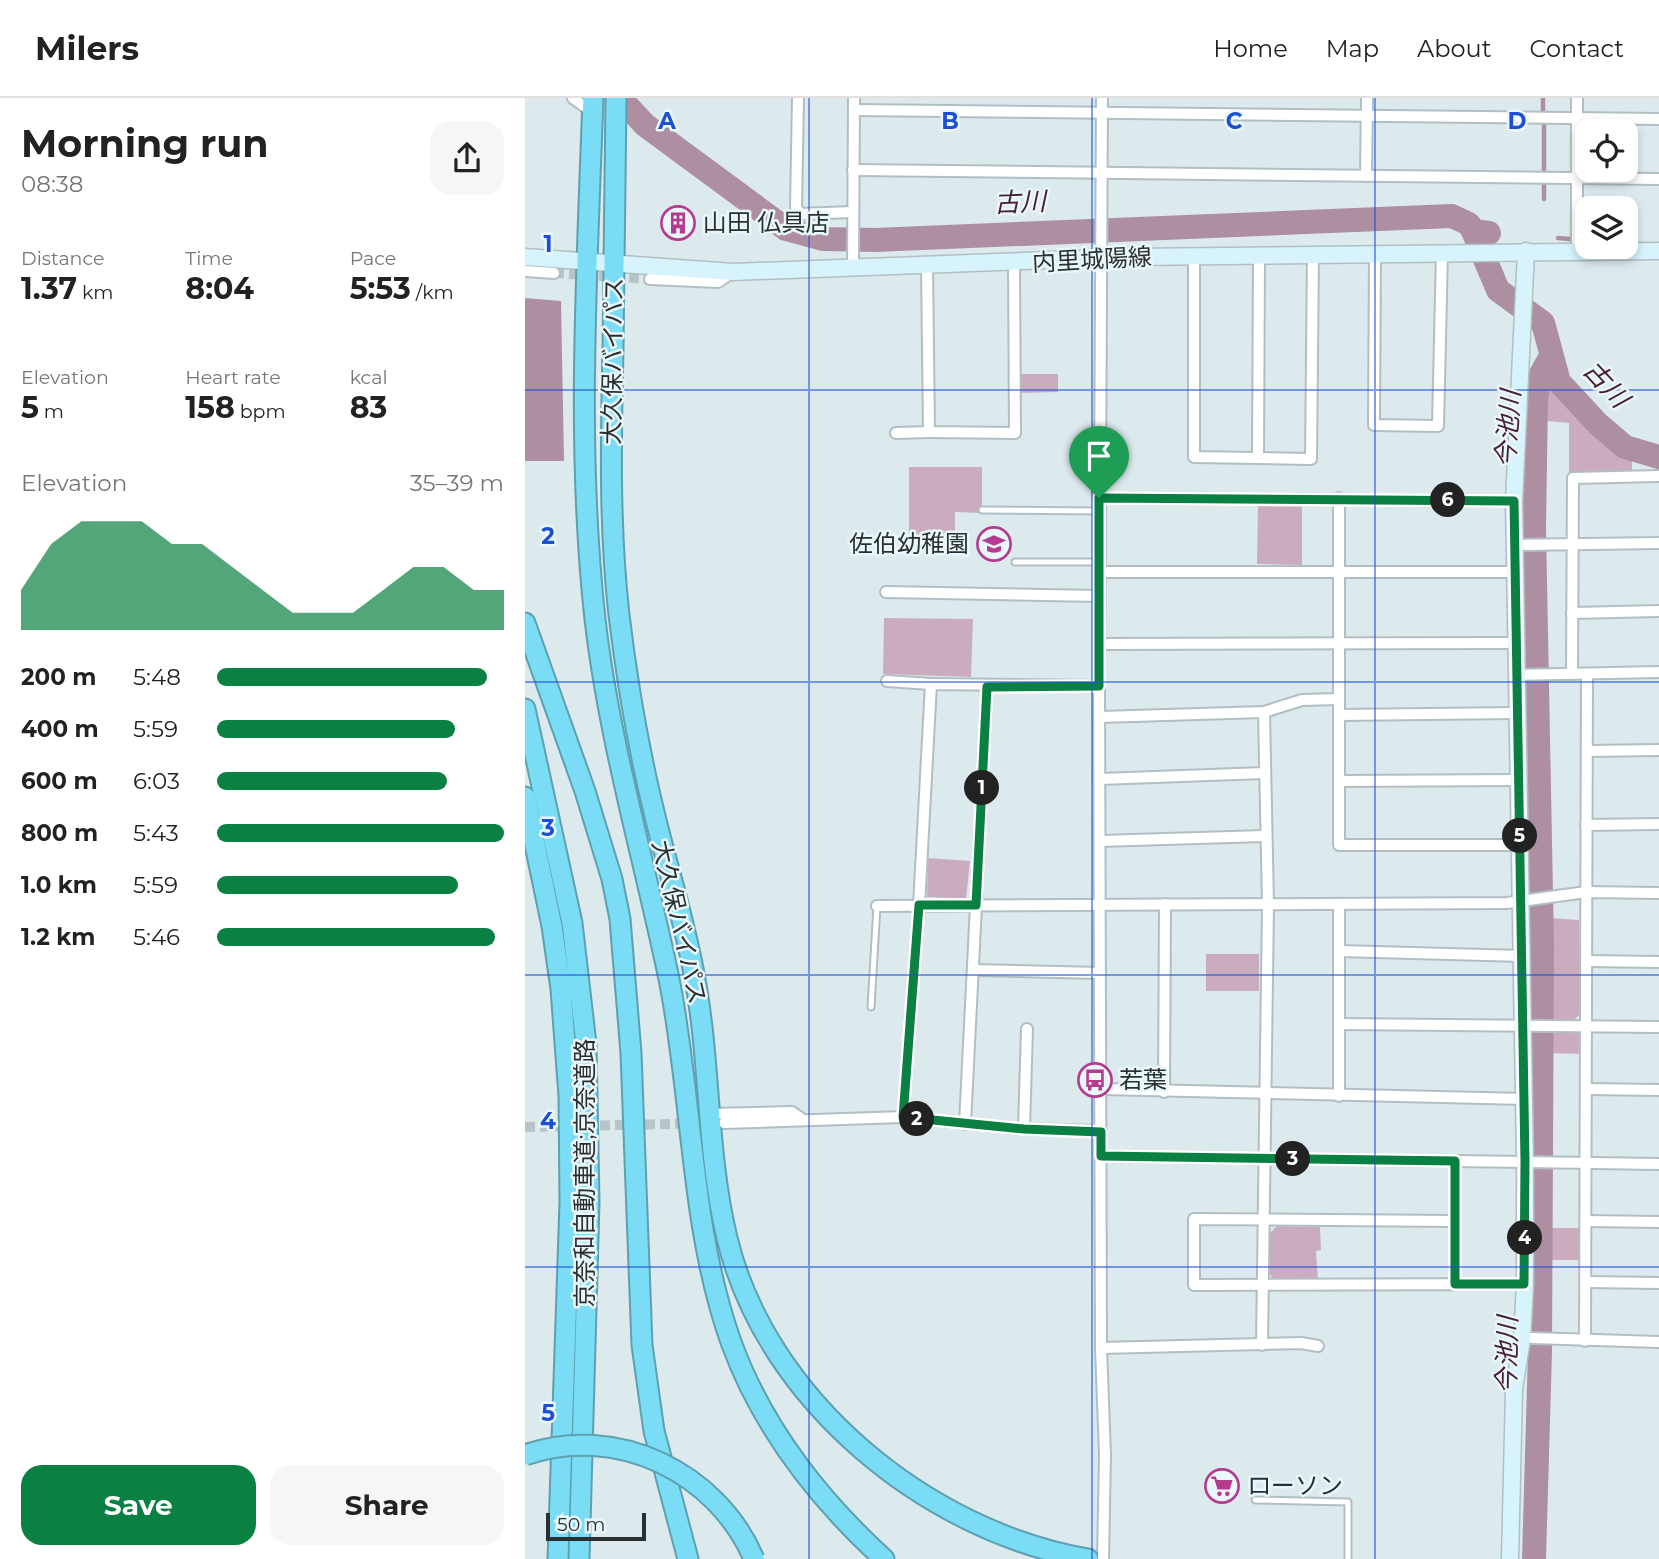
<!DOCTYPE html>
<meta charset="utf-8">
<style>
:root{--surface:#fff;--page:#f6f6f6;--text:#222;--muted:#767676;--line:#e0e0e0;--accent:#0b8043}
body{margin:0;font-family:Montserrat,"Noto Sans JP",sans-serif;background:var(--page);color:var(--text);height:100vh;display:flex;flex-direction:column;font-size:26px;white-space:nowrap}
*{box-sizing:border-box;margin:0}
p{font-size:23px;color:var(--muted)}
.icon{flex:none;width:38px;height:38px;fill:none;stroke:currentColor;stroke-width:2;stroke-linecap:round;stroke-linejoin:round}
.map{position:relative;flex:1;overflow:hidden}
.details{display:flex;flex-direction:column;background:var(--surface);width:525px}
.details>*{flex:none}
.buttons{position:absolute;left:1050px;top:21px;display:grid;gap:14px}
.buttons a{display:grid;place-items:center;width:63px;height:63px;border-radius:14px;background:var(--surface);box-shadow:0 4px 10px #0003;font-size:35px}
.scale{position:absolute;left:21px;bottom:18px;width:100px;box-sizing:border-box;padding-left:7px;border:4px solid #2a3031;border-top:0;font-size:19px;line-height:24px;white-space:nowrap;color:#2a3031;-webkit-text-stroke:5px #e9f7fb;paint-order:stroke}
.pin{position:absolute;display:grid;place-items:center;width:60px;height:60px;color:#fff;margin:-72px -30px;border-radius:50% 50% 50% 0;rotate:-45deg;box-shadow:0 0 7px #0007}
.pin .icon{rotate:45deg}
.km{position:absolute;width:35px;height:35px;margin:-18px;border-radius:50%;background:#222;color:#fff;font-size:19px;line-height:35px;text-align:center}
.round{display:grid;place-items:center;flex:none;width:74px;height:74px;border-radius:21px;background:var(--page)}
.headline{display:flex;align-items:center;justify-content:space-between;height:119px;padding:0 21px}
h1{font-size:38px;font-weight:700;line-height:52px}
.metrics{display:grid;grid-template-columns:repeat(3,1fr);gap:10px;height:119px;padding:7px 21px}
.metrics div{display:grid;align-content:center}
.metrics b{font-size:30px;font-weight:700}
.metrics small{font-size:19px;font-weight:400}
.metrics p{font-size:19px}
.chart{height:196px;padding:14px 21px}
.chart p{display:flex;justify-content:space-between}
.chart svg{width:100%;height:126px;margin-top:7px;fill:var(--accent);opacity:.7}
.button{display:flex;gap:14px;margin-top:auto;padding:14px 21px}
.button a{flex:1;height:80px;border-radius:21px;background:var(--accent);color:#fff;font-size:28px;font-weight:700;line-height:80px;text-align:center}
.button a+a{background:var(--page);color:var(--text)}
ul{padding:0 21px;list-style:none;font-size:23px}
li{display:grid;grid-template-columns:112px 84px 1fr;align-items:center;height:52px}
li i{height:18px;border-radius:9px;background:var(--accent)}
header{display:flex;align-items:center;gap:42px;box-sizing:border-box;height:98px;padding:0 35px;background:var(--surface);border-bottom:2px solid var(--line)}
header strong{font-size:33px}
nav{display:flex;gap:38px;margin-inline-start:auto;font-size:24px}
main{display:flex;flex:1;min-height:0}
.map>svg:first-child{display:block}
.green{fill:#cbacbf}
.water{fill:#ae8ea1}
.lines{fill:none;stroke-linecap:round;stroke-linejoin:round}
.stream{stroke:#ae8ea1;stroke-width:4.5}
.river{stroke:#ae8ea1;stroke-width:24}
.street-tunnel{stroke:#b8c5c8;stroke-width:10;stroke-dasharray:10 5;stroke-linecap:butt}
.lane-casing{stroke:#b1bfc2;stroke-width:9}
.street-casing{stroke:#b1bfc2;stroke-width:14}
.secondary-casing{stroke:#b1bfc2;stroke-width:19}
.highway-casing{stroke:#5ea0b0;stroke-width:23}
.lane{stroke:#fff;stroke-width:5}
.street{stroke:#fff;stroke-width:10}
.secondary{stroke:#d7f4fc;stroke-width:16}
.highway{stroke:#7adcf5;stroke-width:19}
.highway-bridge-casing{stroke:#5ea0b0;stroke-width:23;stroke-linecap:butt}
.highway-bridge{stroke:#7adcf5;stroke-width:19}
.route-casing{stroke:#fff;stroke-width:14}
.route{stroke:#0b8043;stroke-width:9}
.grid{fill:none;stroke:#1d4ed8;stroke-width:2;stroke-opacity:0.55}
.labels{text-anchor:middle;stroke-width:5;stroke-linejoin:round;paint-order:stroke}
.poi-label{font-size:24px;fill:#2a3031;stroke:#e9f7fb;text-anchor:start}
.street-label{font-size:24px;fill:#2a3031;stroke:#e9f7fb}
.water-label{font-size:26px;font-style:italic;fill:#481d3a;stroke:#e9f7fb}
.grid-label{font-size:23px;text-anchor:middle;font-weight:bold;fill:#1d4ed8;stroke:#e9f7fb;stroke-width:5;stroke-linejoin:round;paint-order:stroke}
</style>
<header>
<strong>Milers</strong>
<nav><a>Home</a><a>Map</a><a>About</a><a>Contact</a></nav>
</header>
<main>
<section class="details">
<div class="headline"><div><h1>Morning run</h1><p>08:38</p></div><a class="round"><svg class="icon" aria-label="share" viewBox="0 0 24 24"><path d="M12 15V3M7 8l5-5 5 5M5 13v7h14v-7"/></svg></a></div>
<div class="metrics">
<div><p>Distance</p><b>1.37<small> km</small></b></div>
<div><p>Time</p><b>8:04</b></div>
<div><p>Pace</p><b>5:53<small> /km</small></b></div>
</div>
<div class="metrics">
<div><p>Elevation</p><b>5<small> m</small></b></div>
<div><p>Heart rate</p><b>158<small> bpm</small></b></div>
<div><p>kcal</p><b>83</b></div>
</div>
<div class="chart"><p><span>Elevation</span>35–39 m</p>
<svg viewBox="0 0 160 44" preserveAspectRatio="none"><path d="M0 44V30L10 14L20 6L30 6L40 6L50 14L60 14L70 22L80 30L90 38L100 38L110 38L120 30L130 22L140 22L150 30L160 30V44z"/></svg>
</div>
<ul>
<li><b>200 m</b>5:48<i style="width:94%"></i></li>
<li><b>400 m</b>5:59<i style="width:83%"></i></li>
<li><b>600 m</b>6:03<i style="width:80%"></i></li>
<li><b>800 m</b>5:43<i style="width:100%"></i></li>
<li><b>1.0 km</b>5:59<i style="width:84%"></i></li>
<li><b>1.2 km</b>5:46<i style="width:97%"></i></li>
</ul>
<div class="button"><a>Save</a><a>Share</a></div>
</section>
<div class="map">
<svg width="1134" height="1461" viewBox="0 0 1134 1461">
<rect width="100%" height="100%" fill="#dceaee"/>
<!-- green -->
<g class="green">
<polygon points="494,276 533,276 533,294 494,295"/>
<polygon points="1024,289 1089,347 1107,358 1107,375 1044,375 1044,325 1022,323 1021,293"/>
<polygon points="384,369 457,369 457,415 430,414 430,443 384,443"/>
<polygon points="733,408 777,408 777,467 732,466"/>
<polygon points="359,520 448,521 446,579 358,576"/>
<polygon points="403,760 445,763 441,801 402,799"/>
<polygon points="1023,820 1054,822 1055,916 1049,922 1024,922 1022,916"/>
<polygon points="734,856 734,893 681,893 681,856"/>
<polygon points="1022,932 1052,932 1057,939 1058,956 1022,955"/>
<polygon points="752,1128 795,1129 796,1152 791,1153 793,1182 749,1183 745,1176 745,1135"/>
<polygon points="1023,1130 1059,1130 1058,1162 1023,1162"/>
</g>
<!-- water -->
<polygon class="water" points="0,200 36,203 39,363 0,363"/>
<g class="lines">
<!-- stream -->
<g class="stream">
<polyline points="1018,14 1018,0"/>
<polyline points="1019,26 1019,72"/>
<polyline points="1019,82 1019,101"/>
<polyline points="1033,140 1045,141"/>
</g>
<!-- river -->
<g class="river">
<polyline points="95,0 120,27 261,131 298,141 350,142 927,118 944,126 948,133 964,135"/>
<polyline points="948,133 973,192 1018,225 1034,284 1073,326 1100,349 1134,359"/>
<polyline points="1009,1461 1015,1253 1017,848 1009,430 1011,299 1016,276 1026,258"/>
</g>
<!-- street-tunnel -->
<g class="street-tunnel">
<polyline points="29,175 125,181"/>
<polyline points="0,1029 189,1025"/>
</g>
<!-- lane casing -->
<g class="lane-casing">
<g id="lane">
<polyline points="457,412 574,413"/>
<polyline points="490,464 574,464"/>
<polyline points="346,909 352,808"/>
<polyline points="730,1402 823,1404 823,1461"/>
</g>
</g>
<!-- street casing -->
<g class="street-casing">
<g id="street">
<polyline points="48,0 67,14"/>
<polyline points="273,0 271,109 275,116 327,114"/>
<polyline points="577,0 574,588 576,1250 580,1357 578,1461"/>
<polyline points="329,12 1134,21"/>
<polyline points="328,72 1134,81"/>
<polyline points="841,78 842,0"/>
<polyline points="1052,153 1052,0"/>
<polyline points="850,155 849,327 913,328 917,154"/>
<polyline points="669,158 669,359 786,361 788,156"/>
<polyline points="402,168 404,334 490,335 489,165"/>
<polyline points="328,172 329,0"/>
<polyline points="0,173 29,175"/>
<polyline points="125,181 193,184 208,174"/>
<polyline points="371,335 404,334"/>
<polyline points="733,359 734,157"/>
<polyline points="574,400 989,403"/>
<polyline points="814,400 814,747 995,747"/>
<polyline points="990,447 1134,445"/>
<polyline points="575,474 990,474"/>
<polyline points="361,494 574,498"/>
<polyline points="1047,515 1134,513"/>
<polyline points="575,546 992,545"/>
<polyline points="1047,576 1048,380 1134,378"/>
<polyline points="992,577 1134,574"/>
<polyline points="362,583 406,586"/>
<polyline points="814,617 993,615"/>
<polyline points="575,619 739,614 777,602 814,601"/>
<polyline points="1062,653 1134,652"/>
<polyline points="575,681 739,675"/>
<polyline points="814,683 994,682"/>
<polyline points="1061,727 1134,726"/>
<polyline points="575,743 739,738"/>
<polyline points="352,808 982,805 1061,794 1134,795"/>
<polyline points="814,853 997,858"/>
<polyline points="1061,863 1134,864"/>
<polyline points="448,872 575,875"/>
<polyline points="814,926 1134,929"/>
<polyline points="577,991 1000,1001"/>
<polyline points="1061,991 1134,992"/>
<polyline points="639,994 640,806"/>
<polyline points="814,998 814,806"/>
<polyline points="183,1016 267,1014 277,1021"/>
<polyline points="378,1019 394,808 406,586 574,588"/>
<polyline points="199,1025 378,1019 499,1031 576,1033"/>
<polyline points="440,1026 462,589"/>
<polyline points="499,1031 502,931"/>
<polyline points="576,1058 1134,1066"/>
<polyline points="930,1063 930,1186"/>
<polyline points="930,1123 669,1121 669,1187 1000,1186"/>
<polyline points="1061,1123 1134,1124"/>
<polyline points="1061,1184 1134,1185"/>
<polyline points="1007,1240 1134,1244"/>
<polyline points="1060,1243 1062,576"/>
<polyline points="737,1247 743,806 739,614"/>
<polyline points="576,1250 776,1245 793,1248"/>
</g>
</g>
<!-- secondary casing -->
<g class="secondary-casing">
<g id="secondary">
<polyline points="0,159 208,174 605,159 1134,153"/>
<polyline points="985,1461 989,1291 997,1241 1000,1186 1000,1064 989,403 1001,153"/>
</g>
</g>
<!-- highway casing -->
<g class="highway-casing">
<g id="highway">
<path d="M 68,0 C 62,173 51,349 70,521 C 84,643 119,761 144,881 C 168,1001 165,1129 206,1244 C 237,1329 293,1401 359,1461"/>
<path d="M 91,0 C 90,83 89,167 88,250 C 86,339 84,428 94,517 C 102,583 113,649 129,714 C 142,768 159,821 169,876 C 186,963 181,1054 202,1140 C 241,1303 403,1434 563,1461"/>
<polyline points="0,525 60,693 87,781 95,821 106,955 117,1247 129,1333 163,1461"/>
<polyline points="0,611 47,825 61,946 64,1104 54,1461"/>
<polyline points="0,699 27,828 36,891 44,998 45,1104 33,1461"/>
</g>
</g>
<!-- lane -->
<use href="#lane" class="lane"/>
<!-- street -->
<use href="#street" class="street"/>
<!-- secondary -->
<use href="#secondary" class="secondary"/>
<!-- highway -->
<use href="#highway" class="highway"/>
<!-- highway-bridge casing -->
<g class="highway-bridge-casing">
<path id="highway-bridge" d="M 0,1357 C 91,1325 192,1374 229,1461"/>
</g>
<!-- highway-bridge -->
<use href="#highway-bridge" class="highway-bridge"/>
</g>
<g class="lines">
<!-- route casing -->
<g class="route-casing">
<polygon id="route" points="574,400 989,403 1000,1064 999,1186 930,1186 930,1063 576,1058 576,1034 499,1031 378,1019 394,807 451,807 462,589 574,588"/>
</g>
<!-- route -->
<use href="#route" class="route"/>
</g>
<!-- grid -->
<path class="grid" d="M 284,0 L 284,1461M 567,0 L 567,1461M 850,0 L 850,1461M 0,292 L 1134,292M 0,584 L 1134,584M 0,877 L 1134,877M 0,1169 L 1134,1169"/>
<!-- icons -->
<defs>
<g id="building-ring" transform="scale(1.75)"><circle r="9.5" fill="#e9f7fb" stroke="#b43b90" stroke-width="1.5"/><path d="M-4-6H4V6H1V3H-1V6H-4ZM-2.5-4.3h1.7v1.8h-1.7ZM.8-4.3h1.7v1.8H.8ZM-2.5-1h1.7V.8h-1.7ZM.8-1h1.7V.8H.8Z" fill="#b43b90"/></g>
<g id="school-ring" transform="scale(1.75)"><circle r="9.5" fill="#e9f7fb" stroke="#b43b90" stroke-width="1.5"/><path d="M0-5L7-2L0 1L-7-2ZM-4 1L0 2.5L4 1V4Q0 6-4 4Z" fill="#b43b90"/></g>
<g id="bus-ring" transform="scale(1.75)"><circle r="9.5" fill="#e9f7fb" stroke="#b43b90" stroke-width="1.5"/><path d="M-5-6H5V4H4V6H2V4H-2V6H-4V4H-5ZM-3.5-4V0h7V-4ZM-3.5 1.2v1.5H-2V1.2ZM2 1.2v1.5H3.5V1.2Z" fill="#b43b90"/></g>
<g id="supermarket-ring" transform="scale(1.75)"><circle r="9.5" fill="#e9f7fb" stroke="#b43b90" stroke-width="1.5"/><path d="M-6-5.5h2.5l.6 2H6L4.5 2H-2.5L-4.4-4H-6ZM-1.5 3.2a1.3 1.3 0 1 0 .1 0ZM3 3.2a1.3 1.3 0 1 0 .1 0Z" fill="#b43b90"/></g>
</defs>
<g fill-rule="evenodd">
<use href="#building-ring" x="153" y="125"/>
<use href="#school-ring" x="469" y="446"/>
<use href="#bus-ring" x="570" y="982"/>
<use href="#supermarket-ring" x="697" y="1388"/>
</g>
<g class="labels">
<!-- poi labels -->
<g class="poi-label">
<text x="178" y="133">山田 仏具店</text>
<text x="444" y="454" text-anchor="end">佐伯幼稚園</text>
<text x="594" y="990">若葉</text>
<text x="722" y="1396">ローソン</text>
</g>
<!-- street labels -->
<g class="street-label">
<text transform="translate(567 162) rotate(-3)" y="8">内里城陽線</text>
<text transform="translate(88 263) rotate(-89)" y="8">大久保バイパス</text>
<text transform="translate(154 824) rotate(77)" y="8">大久保バイパス</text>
<text transform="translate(60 1075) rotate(-90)" y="8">京奈和自動車道;京奈道路</text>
</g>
<!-- water labels -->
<g class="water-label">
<text transform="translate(495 104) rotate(-2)" y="9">古川</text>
<text transform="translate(1081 286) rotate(47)" y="9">古川</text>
<text transform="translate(983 331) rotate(-86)" y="9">今池川</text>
<text transform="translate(982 1257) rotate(-89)" y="9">今池川</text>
</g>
</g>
<g class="grid-label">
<text x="142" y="31">A</text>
<text x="425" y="31">B</text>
<text x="709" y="31">C</text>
<text x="992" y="31">D</text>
<text x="23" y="154">1</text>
<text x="23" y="446">2</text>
<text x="23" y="738">3</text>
<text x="23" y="1031">4</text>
<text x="23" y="1323">5</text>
</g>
</svg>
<div class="buttons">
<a><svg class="icon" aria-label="locate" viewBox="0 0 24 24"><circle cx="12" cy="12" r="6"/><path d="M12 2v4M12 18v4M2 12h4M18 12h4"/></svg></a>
<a><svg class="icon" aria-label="layers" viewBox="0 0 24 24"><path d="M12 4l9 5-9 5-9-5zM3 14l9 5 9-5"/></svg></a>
</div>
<div class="scale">50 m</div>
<div class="pin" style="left:574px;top:400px;background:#1e9e55"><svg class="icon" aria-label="arrive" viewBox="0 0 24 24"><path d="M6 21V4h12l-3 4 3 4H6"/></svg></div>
<b class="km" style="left:457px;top:690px">1</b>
<b class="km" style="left:392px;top:1021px">2</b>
<b class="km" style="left:768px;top:1061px">3</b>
<b class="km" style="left:1000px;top:1140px">4</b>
<b class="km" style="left:995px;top:738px">5</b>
<b class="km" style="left:923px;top:402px">6</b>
</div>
</main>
